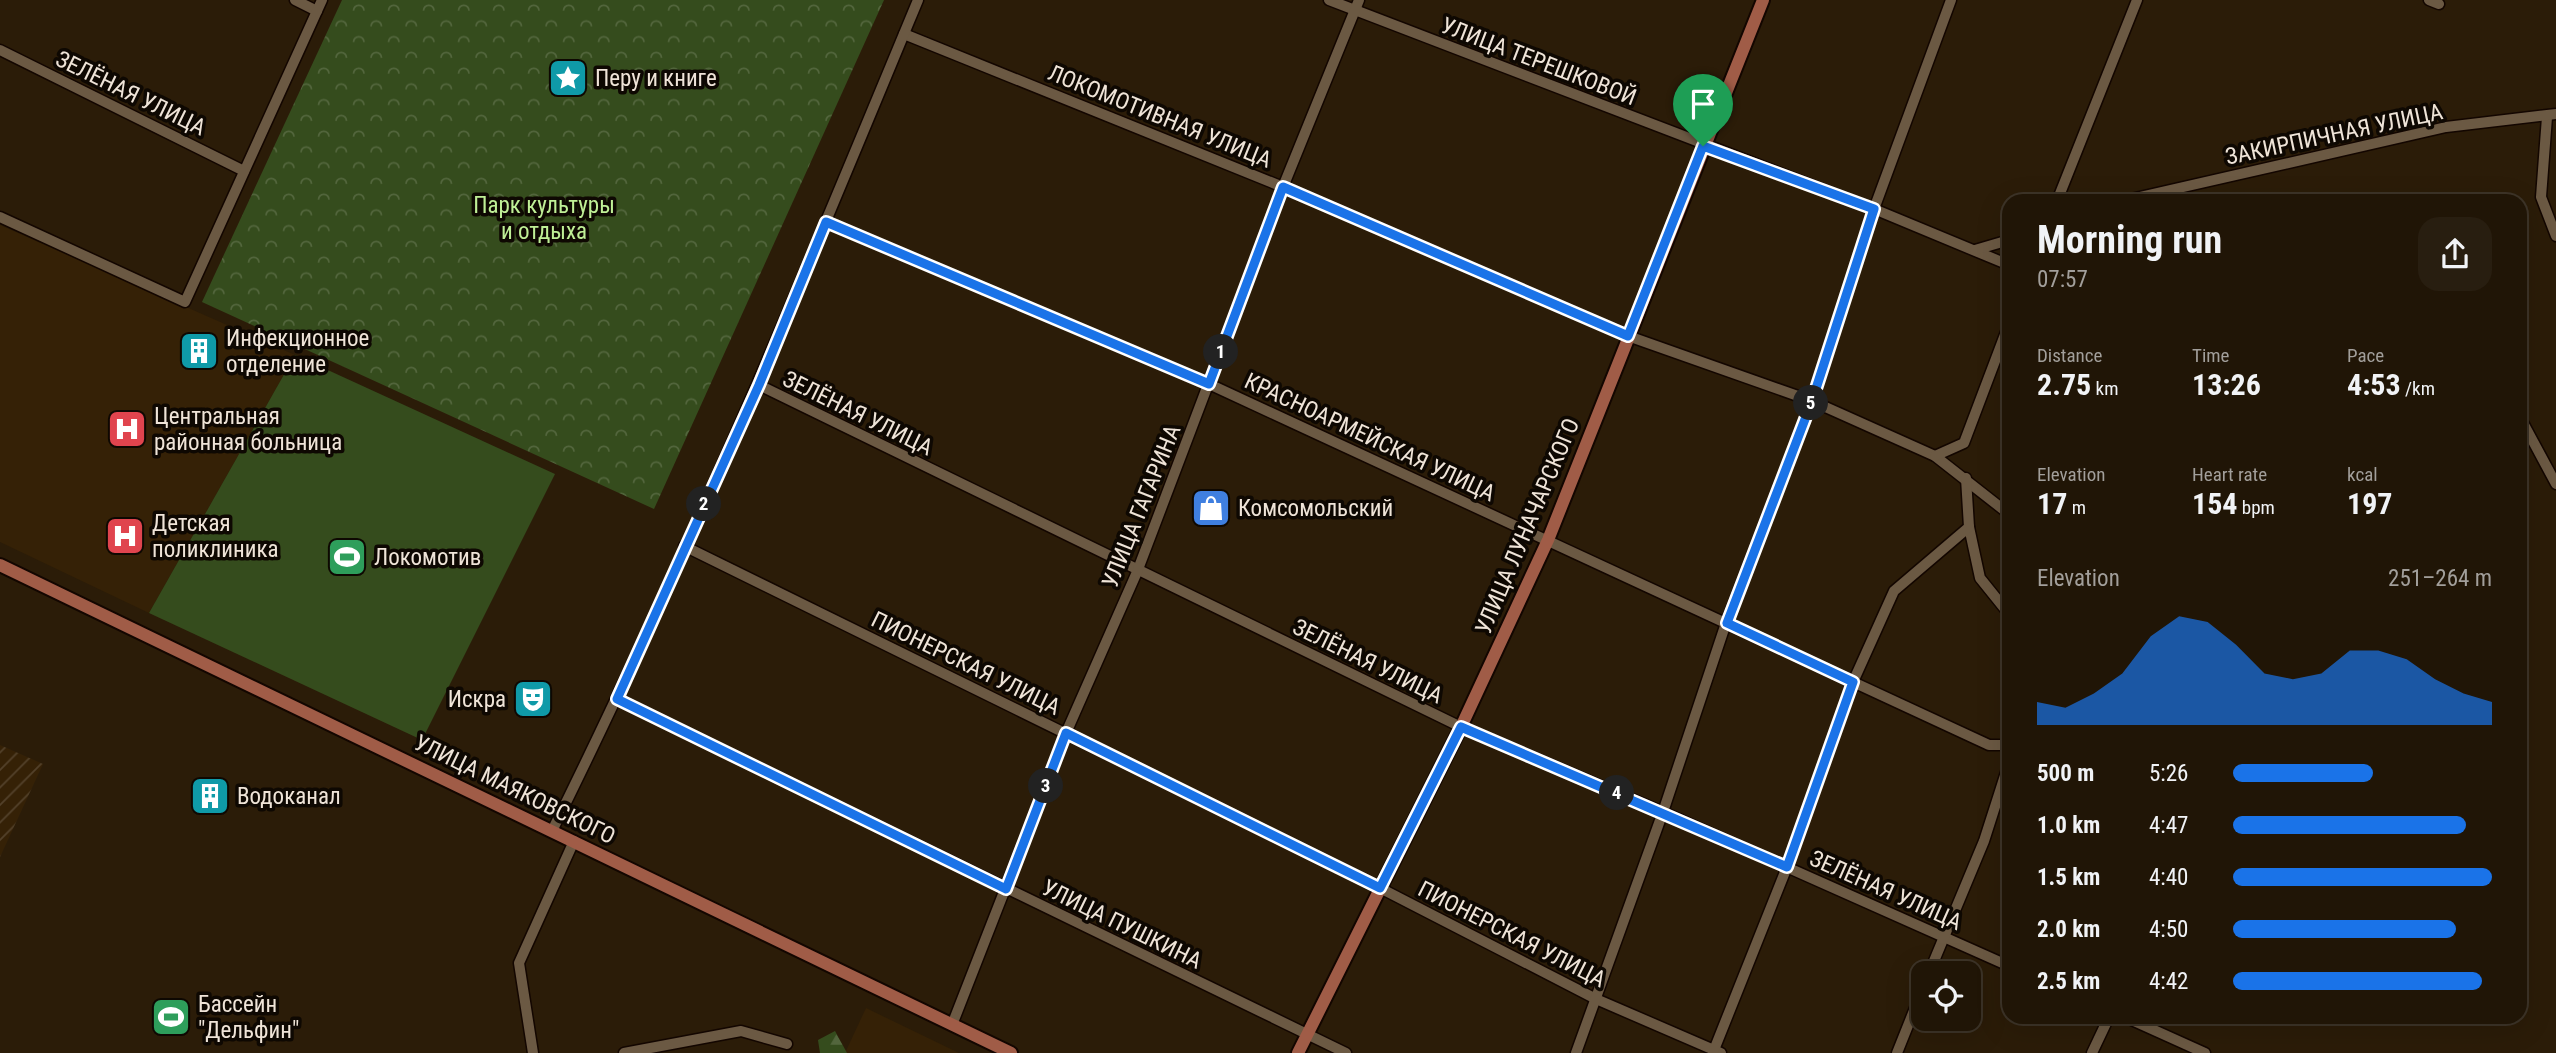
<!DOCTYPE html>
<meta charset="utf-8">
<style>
:root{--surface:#201506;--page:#281e10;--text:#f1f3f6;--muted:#a29f9b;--line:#3d3428;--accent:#1a73e8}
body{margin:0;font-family:"Roboto Condensed",sans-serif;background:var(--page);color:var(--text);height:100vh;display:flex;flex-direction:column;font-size:26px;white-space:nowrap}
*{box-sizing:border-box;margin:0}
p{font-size:23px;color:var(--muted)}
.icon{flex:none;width:38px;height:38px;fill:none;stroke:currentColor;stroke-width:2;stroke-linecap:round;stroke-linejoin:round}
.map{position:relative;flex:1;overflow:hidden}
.side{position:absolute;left:2002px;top:194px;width:525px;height:830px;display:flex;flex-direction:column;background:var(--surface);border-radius:21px;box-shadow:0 7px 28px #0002,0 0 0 2px var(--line)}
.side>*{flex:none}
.buttons{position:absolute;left:1911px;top:961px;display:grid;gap:14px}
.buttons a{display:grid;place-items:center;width:70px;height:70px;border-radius:14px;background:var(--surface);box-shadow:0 7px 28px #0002,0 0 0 2px var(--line);font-size:35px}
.pin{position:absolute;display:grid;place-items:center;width:60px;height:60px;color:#fff;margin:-72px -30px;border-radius:50% 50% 50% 0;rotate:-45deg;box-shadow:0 0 7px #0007}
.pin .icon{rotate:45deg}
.km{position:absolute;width:35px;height:35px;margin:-18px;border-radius:50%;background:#222;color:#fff;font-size:19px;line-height:35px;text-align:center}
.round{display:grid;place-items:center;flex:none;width:74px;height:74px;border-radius:21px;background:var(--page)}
.overview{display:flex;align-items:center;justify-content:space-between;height:119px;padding:0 35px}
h1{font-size:38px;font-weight:700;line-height:52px}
.figures{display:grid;grid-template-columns:repeat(3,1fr);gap:10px;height:119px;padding:7px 35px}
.figures div{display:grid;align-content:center}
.figures b{font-size:30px;font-weight:700}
.figures small{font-size:19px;font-weight:400}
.figures p{font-size:19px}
.chart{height:196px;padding:14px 35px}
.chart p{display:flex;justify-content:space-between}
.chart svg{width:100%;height:126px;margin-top:7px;fill:var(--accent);opacity:.7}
ul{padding:0 35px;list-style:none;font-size:23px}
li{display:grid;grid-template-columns:112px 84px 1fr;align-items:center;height:52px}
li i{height:18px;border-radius:9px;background:var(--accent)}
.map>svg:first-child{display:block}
.built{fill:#352106}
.industrial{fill:url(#industrial-furrows)}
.forest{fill:url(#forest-firs)}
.park{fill:url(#park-crowns)}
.pitch{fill:#354c1d}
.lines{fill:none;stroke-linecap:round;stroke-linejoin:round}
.minor-casing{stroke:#130600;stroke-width:13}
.major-casing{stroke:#130600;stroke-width:16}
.minor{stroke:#6b5943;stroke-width:10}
.major{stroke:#a05c47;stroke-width:12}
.route-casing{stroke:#fff;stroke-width:14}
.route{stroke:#1a73e8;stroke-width:9}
.labels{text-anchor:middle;stroke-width:7;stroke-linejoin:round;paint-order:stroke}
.street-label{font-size:23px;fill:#efe4d8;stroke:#0e0802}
.poi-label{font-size:23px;fill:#efe4d8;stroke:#0e0802;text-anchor:start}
.park-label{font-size:23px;fill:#bfef96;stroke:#0e0802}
</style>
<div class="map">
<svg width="2556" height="1053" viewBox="0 0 2556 1053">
<defs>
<pattern id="industrial-furrows" width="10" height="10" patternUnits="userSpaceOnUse" patternTransform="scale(1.75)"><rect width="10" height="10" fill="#352106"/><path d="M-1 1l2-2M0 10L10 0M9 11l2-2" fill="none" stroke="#53412a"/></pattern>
<pattern id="forest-firs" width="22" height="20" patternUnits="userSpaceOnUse" patternTransform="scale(1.75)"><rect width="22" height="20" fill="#354c1d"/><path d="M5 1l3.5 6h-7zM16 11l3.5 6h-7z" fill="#53663d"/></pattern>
<pattern id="park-crowns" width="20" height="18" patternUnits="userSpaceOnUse" patternTransform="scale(1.75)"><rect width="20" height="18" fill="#354c1d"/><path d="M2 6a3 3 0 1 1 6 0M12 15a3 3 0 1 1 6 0" fill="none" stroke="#53663d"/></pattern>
</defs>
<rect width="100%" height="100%" fill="#2b1c08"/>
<!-- built -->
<g class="built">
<polygon points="0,225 295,355 149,613 0,542"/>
<polygon points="866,1008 959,1053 845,1053"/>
</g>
<!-- industrial -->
<polygon class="industrial" points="0,745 43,764 0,857"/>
<!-- forest -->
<polygon class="forest" points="835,1031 847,1053 820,1053 818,1040"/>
<!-- park -->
<polygon class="park" points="342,0 884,0 654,509 202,302"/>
<!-- pitch -->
<polygon class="pitch" points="295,355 555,474 422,740 149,613"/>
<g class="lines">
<!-- minor casing -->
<g class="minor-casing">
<g id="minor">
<polyline points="295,0 317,11"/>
<polyline points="1329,0 1874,209 2009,265"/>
<polyline points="2429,0 2439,4"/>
<polyline points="904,34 1283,187 1628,336 1812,401 1935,456 2009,514"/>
<polyline points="0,50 244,171"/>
<polyline points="2547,117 2541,197 2556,236"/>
<polyline points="2057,201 2137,0"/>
<polyline points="2122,201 2446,127 2556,114"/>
<polyline points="0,217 185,302 322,0"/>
<polyline points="826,222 1209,384 1989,745 2009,745"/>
<polyline points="1975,250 2009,240"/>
<polyline points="759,385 1461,727 1663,812 2009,966"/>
<polyline points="2520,417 2556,484"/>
<polyline points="1935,456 1964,443 2009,324"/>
<polyline points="1969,527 1980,578 2009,614"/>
<polyline points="684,546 1380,888 1596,999 1721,1053"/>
<polyline points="617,699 1346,1053"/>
<path d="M 552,831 C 687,559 802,280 918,0"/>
<polyline points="1929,973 1984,841 2009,763"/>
<polyline points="2125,1017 2205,1053"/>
<polyline points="952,1025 1066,733 1137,572 1283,187 1359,0"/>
<polyline points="1714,1050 1787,867 1853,682 1894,591 1969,527 1966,478"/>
<polyline points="533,1053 519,963 574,841"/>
<polyline points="624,1053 741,1031 787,1044"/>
<polyline points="1576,1053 1663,812 1726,623 1812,401 1874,209 1951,0"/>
<polyline points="1897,1053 1923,988"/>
<polyline points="2092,1053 2109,1017"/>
</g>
</g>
<!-- major casing -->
<g class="major-casing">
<g id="major">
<polyline points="0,565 1011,1053"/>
<polyline points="1298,1053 1461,727 1548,540 1763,0"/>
</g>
</g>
<!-- minor -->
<use href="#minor" class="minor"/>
<!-- major -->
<use href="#major" class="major"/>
</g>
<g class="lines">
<!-- route casing -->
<g class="route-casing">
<polygon id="route" points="1703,146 1874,209 1812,401 1727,623 1853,682 1787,867 1461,727 1380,888 1066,733 1006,889 617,699 759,385 826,222 1209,384 1283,187 1628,336"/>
</g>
<!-- route -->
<use href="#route" class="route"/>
</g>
<!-- icons -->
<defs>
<g id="sight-square" transform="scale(2.0125)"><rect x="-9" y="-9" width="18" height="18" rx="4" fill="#0f9aa8" stroke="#0e0802"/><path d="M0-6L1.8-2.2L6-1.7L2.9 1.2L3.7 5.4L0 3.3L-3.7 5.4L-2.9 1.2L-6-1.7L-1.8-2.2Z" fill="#fff"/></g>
<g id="building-square" transform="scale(2.0125)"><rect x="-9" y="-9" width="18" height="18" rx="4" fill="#0f9aa8" stroke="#0e0802"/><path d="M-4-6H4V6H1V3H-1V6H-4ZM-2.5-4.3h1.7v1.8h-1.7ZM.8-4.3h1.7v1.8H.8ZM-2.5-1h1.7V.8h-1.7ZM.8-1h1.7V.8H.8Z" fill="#fff"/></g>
<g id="hospital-square" transform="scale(2.0125)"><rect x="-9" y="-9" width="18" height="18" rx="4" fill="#e0444e" stroke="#0e0802"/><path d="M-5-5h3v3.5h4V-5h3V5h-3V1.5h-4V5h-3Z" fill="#fff"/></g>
<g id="shop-square" transform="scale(2.0125)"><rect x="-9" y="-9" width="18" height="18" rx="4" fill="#3f7fe0" stroke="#0e0802"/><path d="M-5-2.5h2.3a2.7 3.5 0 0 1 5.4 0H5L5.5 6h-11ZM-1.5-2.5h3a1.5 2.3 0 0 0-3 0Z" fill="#fff"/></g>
<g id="stadium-square" transform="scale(2.0125)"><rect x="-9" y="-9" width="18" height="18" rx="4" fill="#2e9e5b" stroke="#0e0802"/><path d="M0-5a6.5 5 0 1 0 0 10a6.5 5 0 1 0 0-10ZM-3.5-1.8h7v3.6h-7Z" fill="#fff"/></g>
<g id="theatre-square" transform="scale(2.0125)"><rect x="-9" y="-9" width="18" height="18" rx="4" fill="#0f9aa8" stroke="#0e0802"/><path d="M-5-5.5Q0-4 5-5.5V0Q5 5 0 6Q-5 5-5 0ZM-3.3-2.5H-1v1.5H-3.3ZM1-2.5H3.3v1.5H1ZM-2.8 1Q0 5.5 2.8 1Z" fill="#fff"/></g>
</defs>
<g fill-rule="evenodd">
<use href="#sight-square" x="568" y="78"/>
<use href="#building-square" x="199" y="351"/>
<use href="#hospital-square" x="127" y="429"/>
<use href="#shop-square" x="1211" y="508"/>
<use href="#hospital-square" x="125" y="536"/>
<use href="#stadium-square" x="347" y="557"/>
<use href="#theatre-square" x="533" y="699"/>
<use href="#building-square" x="210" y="796"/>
<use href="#stadium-square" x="171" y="1017"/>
</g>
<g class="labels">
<!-- street labels -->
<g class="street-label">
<text transform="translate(1539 61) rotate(21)" y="8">УЛИЦА ТЕРЕШКОВОЙ</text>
<text transform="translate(131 93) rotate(26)" y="8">ЗЕЛЁНАЯ УЛИЦА</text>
<text transform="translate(1160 116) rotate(22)" y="8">ЛОКОМОТИВНАЯ УЛИЦА</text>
<text transform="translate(2334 134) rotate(-12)" y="8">ЗАКИРПИЧНАЯ УЛИЦА</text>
<text transform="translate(858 413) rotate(26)" y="8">ЗЕЛЁНАЯ УЛИЦА</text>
<text transform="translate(1370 437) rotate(25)" y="8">КРАСНОАРМЕЙСКАЯ УЛИЦА</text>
<text transform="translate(1141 506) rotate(-68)" y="8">УЛИЦА ГАГАРИНА</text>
<text transform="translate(1527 526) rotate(-67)" y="8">УЛИЦА ЛУНАЧАРСКОГО</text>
<text transform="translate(1368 661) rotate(26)" y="8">ЗЕЛЁНАЯ УЛИЦА</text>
<text transform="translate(966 663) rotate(26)" y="8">ПИОНЕРСКАЯ УЛИЦА</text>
<text transform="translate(515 789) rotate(26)" y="8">УЛИЦА МАЯКОВСКОГО</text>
<text transform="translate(1886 890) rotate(24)" y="8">ЗЕЛЁНАЯ УЛИЦА</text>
<text transform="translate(1122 924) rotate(26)" y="8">УЛИЦА ПУШКИНА</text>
<text transform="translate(1512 934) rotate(27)" y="8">ПИОНЕРСКАЯ УЛИЦА</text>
</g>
<!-- poi labels -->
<g class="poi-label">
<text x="595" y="86">Перу и книге</text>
<text x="226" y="346">Инфекционное<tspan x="226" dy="26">отделение</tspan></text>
<text x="154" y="424">Центральная<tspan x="154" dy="26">районная больница</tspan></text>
<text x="1238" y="516">Комсомольский</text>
<text x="152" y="531">Детская<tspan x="152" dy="26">поликлиника</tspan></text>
<text x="374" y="565">Локомотив</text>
<text x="506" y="707" text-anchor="end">Искра</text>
<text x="237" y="804">Водоканал</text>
<text x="198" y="1012">Бассейн<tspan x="198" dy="26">"Дельфин"</tspan></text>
</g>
<!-- park labels -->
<g class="park-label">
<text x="544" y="213">Парк культуры<tspan x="544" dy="26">и отдыха</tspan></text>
</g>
</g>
</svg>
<div class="buttons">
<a><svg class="icon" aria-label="locate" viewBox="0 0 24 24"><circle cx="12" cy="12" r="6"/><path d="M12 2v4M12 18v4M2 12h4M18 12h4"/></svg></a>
</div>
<div class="pin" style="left:1703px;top:146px;background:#1e9e55"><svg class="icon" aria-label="arrive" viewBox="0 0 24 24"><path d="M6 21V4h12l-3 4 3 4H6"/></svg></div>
<b class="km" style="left:1221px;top:352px">1</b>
<b class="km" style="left:704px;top:504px">2</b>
<b class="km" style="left:1046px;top:786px">3</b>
<b class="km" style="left:1617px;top:793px">4</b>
<b class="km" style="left:1811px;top:403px">5</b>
<section class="side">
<div class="overview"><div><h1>Morning run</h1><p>07:57</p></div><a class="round"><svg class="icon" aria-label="share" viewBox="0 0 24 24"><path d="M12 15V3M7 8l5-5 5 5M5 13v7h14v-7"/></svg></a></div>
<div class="figures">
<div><p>Distance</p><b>2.75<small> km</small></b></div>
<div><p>Time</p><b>13:26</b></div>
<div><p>Pace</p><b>4:53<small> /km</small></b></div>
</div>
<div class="figures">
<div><p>Elevation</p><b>17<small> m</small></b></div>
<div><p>Heart rate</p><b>154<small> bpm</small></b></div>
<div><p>kcal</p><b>197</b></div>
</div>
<div class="chart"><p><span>Elevation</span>251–264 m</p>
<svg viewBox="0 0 160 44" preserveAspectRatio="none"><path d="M0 44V36L10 38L20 33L30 26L40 13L50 6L60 8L70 16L80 26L90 28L100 26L110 18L120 18L130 21L140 28L150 33L160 36V44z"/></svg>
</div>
<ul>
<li><b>500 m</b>5:26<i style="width:54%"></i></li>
<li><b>1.0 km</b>4:47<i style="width:90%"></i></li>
<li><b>1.5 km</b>4:40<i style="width:100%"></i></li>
<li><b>2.0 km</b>4:50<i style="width:86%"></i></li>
<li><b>2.5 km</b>4:42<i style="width:96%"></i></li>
</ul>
</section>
</div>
